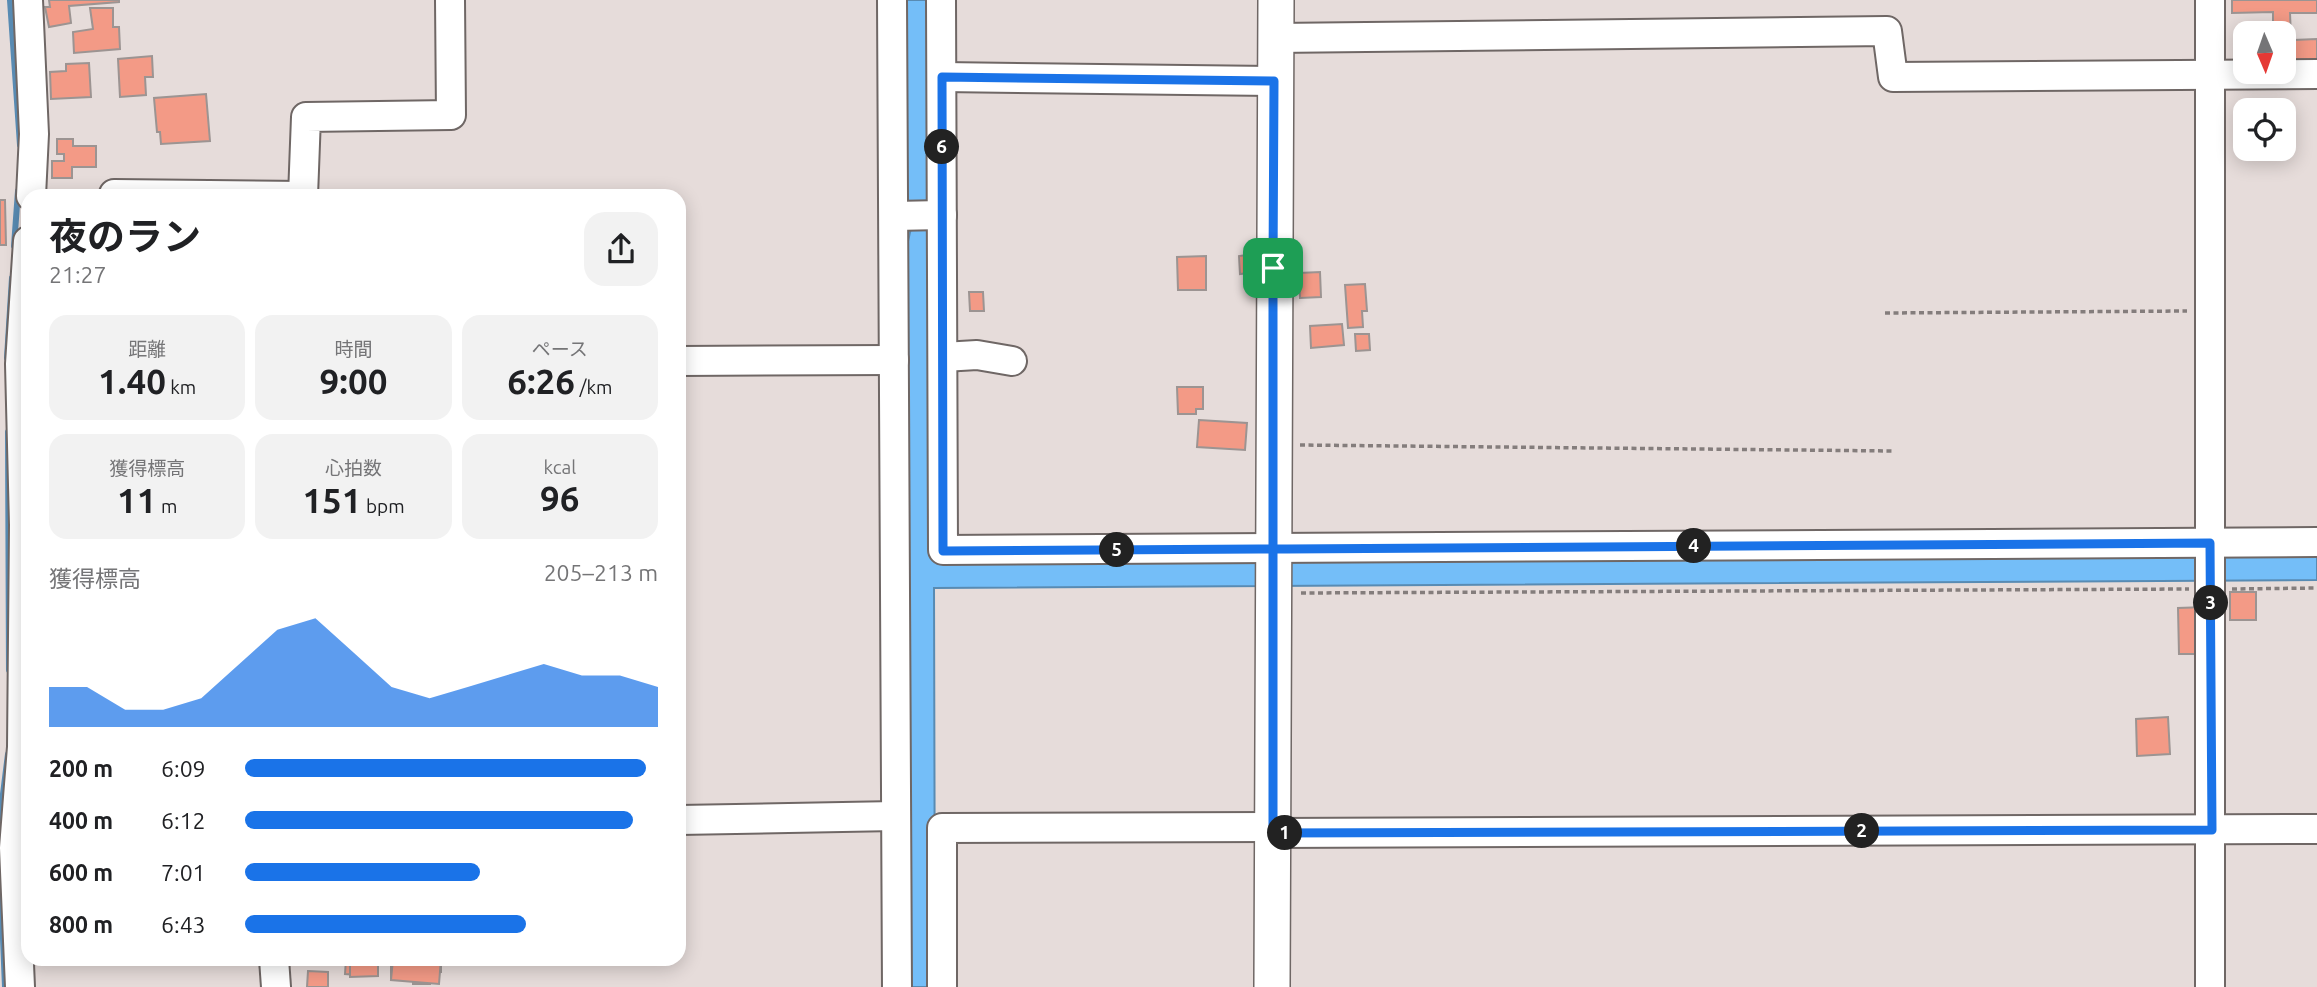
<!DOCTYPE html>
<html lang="ja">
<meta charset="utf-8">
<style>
:root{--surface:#fff;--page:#f2f2f2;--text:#202124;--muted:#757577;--accent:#1a73e8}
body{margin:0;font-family:Ubuntu,"Noto Sans JP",sans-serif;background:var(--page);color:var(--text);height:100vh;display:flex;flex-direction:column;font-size:26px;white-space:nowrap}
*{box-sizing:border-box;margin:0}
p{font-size:23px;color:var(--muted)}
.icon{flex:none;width:38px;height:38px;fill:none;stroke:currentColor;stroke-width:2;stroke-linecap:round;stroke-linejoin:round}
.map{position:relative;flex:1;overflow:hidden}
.side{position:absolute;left:21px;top:189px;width:665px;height:777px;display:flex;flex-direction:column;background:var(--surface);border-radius:21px;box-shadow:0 4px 18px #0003}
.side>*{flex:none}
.needle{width:46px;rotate:178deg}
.buttons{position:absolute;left:2233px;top:21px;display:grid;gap:14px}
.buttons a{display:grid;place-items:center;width:63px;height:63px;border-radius:14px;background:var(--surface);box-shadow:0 4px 18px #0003;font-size:35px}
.pin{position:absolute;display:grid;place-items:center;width:60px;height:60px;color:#fff;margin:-30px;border-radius:14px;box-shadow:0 4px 10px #0006}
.km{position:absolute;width:35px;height:35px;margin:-18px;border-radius:50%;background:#222;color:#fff;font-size:19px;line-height:35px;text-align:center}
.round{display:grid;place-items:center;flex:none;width:74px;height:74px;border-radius:21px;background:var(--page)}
.overview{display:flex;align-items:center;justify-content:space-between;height:119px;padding:0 28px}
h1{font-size:38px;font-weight:700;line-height:52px}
.metrics{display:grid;grid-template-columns:repeat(3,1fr);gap:10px;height:119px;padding:7px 28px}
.metrics div{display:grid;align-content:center;border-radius:18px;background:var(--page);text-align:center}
.metrics b{font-size:35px;font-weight:700}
.metrics small{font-size:19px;font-weight:400}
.metrics p{font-size:19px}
.chart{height:196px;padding:14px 28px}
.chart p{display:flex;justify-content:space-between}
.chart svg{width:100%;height:126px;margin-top:7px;fill:var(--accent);opacity:.7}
ul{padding:0 28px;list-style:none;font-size:23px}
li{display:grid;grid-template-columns:112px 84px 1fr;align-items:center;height:52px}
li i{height:18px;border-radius:9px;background:var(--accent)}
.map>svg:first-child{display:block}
.water{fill:#74bef8;stroke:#588bb3;stroke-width:2}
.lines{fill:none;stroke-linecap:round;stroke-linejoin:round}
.stream{stroke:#588bb3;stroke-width:6}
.building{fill:#f39a86;stroke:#9c9492;stroke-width:2}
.minor-casing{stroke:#6f6765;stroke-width:32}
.major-casing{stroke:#6f6765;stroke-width:38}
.path{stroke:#847d7c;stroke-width:3.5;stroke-dasharray:5 3.5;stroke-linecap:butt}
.minor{stroke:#fff;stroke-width:28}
.major{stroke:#fff;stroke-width:35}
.route-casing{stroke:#fff;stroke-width:14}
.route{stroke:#1a73e8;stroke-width:9}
</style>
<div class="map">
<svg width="2317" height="987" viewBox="0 0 2317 987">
<rect width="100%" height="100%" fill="#e6dcda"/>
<!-- water -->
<polygon class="water" points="904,0 931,0 931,124 927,229 931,253 934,561 2317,553 2317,580 934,588 935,987 908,987 906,250 911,228 905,188"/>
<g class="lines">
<!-- stream -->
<g class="stream">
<polyline points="10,0 20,145"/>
<polyline points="14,246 18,191"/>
<polyline points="7,358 12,278"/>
<polyline points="8,432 9,670"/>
<polyline points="0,818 8,754"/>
<polyline points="0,866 5,987"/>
</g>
</g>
<!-- building -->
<g class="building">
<polygon points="49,0 119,0 119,2 69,6 71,23 49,27 45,7 50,7"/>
<polygon points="2232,0 2317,0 2317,13 2290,13 2291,37 2284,37 2284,33 2273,33 2273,12 2232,13"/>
<polygon points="90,8 113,8 113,27 119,27 120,49 74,53 73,32 93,29"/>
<polygon points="2317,39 2317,63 2295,64 2294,40"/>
<polygon points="152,56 153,77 145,77 146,95 120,97 118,59"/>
<polygon points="89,63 91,97 51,99 50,72 66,71 66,64"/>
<polygon points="206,94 210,141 161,144 160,132 157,132 154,98"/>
<polygon points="57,139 73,139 73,146 96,146 96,167 72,167 72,178 52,178 52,161 64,161 64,154 57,154"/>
<polygon points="0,200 5,200 6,245 0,245"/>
<polygon points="1254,254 1256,272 1240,274 1239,256"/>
<polygon points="1206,256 1206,290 1178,290 1177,257"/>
<polygon points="1320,272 1321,297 1300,298 1299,273"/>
<polygon points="1365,284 1367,311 1362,311 1363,327 1348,328 1345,285"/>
<polygon points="969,292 983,292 984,311 970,311"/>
<polygon points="1342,324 1344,345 1311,348 1310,326"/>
<polygon points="1355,334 1369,334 1370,350 1356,351"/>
<polygon points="1177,387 1203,387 1203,409 1196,409 1196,414 1178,414"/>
<polygon points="1199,420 1247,423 1245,450 1197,447"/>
<rect x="2230" y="592" width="26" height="28"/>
<polygon points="2206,607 2206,654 2179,654 2178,608"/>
<polygon points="2168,717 2170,754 2137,756 2136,719"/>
<polygon points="346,959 373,959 372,976 345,974"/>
<polygon points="350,959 378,959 378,976 350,977"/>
<polygon points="391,959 441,959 441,972 430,972 430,984 413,984 413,969 401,969 401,980 391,980"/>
<polygon points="393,959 441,959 439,984 391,980"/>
<polygon points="308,971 328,972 328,987 307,987"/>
</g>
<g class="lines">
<!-- minor casing -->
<g class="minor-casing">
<g id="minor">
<polyline points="28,0 34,134 31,196"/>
<polyline points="892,0 897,987"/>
<polyline points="941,0 943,550 2317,542"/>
<polyline points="1275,38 1887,31 1893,77 2317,74"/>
<polyline points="942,77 1274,81"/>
<polyline points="114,194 303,196"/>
<polyline points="303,196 306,117 451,115 450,0"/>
<polyline points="894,216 942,215"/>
<polyline points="943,357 977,355 1012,361"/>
<polyline points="679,361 894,360"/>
<polyline points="679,820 896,816"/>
<polyline points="1273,833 2317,829"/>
<polyline points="274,959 276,987"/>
<polyline points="20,987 14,848 22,747 24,525 20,364 28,241"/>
<polyline points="942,987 942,828 1273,827"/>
<polyline points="2210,987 2210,0"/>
</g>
</g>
<!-- major casing -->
<g class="major-casing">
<polyline id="major" points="1272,987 1276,0"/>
</g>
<!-- path -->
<g class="path">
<polyline points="1885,313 2187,311"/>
<polyline points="1300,445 1894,451"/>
<polyline points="2232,589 2317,588"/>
<polyline points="1301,593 2189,589"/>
</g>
<!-- minor -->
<use href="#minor" class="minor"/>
<!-- major -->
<use href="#major" class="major"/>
</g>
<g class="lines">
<!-- route casing -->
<g class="route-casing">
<polyline id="route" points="1273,268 1273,833 2212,830 2210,543 1287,549 1259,549 943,551 942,77 1274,81 1273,268"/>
</g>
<!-- route -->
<use href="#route" class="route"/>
</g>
</svg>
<div class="buttons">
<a><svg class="needle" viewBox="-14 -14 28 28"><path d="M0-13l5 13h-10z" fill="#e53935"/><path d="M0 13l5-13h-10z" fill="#757577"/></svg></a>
<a><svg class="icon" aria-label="locate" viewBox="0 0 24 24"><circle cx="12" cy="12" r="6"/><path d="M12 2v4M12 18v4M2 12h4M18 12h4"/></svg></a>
</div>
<div class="pin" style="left:1273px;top:268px;background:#1e9e55"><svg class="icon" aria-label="arrive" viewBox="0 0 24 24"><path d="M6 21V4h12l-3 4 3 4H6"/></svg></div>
<b class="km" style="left:1285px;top:833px">1</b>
<b class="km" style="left:1862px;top:831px">2</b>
<b class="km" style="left:2211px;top:603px">3</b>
<b class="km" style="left:1694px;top:546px">4</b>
<b class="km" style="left:1117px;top:550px">5</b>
<b class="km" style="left:942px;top:147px">6</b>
<section class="side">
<div class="overview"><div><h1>夜のラン</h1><p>21:27</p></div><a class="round"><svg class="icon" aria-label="share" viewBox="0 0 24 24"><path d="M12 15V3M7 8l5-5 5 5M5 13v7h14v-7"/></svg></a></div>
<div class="metrics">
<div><p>距離</p><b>1.40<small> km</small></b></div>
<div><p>時間</p><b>9:00</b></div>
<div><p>ペース</p><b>6:26<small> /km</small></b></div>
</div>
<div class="metrics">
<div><p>獲得標高</p><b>11<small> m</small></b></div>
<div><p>心拍数</p><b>151<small> bpm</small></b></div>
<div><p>kcal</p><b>96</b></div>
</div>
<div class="chart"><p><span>獲得標高</span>205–213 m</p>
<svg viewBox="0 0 160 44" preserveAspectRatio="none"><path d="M0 44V30L10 30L20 38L30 38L40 34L50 22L60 10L70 6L80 18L90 30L100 34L110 30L120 26L130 22L140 26L150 26L160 30V44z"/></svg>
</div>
<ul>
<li><b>200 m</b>6:09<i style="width:97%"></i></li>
<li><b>400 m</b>6:12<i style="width:94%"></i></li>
<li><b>600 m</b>7:01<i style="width:57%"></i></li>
<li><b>800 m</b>6:43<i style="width:68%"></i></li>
</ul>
</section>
</div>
